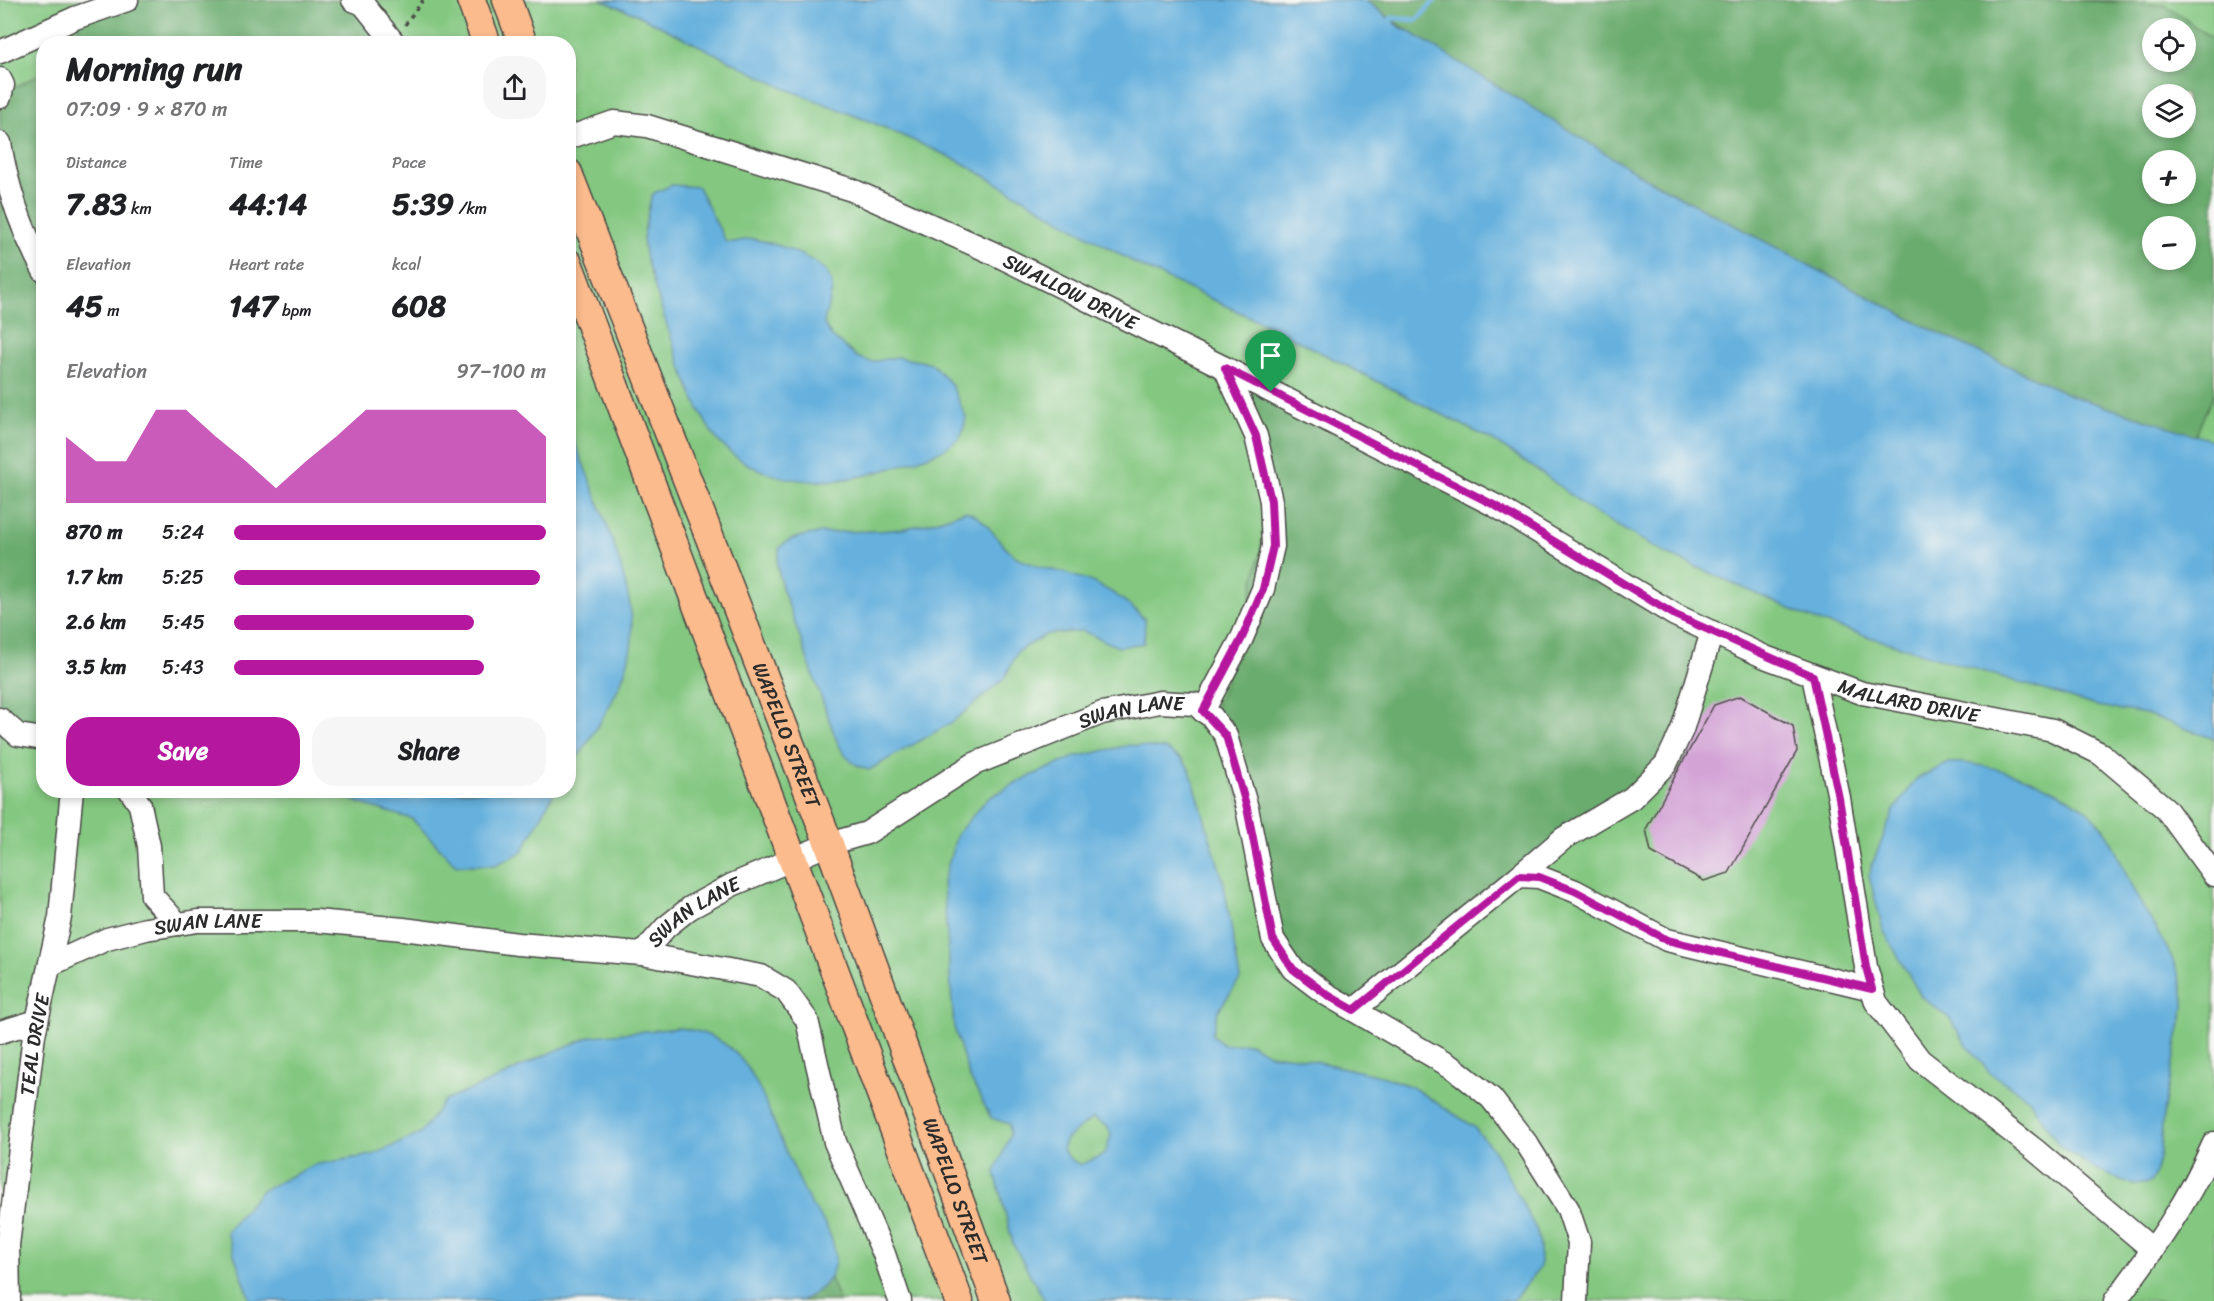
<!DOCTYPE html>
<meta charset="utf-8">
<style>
:root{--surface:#fff;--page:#f6f6f6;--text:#202124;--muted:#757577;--accent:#b5179e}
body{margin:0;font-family:Sriracha,sans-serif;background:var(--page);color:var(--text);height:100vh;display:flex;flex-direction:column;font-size:22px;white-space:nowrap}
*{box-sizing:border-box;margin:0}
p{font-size:20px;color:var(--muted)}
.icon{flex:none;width:33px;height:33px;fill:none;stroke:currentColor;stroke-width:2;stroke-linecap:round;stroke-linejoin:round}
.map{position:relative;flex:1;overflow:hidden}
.drawer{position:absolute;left:36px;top:36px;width:540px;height:762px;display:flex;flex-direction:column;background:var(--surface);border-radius:24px;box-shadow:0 3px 9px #0003}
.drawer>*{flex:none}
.buttons{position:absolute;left:2142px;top:18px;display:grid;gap:12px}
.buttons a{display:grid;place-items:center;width:54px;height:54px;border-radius:50%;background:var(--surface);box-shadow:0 3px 9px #0003;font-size:30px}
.pin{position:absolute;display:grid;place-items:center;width:51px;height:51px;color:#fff;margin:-62px -26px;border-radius:50% 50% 50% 0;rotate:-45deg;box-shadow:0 0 6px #0007}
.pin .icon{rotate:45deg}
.round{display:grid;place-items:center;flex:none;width:63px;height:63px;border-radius:24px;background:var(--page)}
.head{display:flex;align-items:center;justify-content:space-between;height:102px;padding:0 30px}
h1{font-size:33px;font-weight:700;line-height:45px}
.metrics{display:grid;grid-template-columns:repeat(3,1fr);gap:9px;height:102px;padding:6px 30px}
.metrics div{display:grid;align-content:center}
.metrics b{font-size:30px;font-weight:700}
.metrics small{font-size:16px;font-weight:400}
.metrics p{font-size:16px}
.chart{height:168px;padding:12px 30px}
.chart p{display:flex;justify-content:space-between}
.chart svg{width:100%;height:108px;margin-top:6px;fill:var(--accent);opacity:.7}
.cta{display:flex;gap:12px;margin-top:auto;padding:12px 30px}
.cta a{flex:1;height:69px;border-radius:24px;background:var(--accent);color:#fff;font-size:24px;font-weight:700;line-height:69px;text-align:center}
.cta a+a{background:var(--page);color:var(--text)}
ul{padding:0 30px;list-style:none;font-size:20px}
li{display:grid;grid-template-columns:96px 72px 1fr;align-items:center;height:45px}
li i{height:15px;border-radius:8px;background:var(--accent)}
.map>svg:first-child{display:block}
.green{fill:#83c780;stroke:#577956;stroke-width:1.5;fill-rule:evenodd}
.forest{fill:#6aac6e;stroke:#4a6c4c;stroke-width:1.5;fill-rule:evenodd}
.water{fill:#65b0dd;stroke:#486e84;stroke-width:1.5;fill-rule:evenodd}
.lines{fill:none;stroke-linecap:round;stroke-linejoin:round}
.stream{stroke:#65b0dd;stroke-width:5}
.building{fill:#d3a3d6}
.minor-casing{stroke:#494845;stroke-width:25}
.major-casing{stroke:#494845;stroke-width:31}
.path{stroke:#494845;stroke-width:3;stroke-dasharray:4.5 4.5;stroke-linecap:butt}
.minor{stroke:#fff;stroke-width:22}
.major{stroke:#fbbb8d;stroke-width:28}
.route-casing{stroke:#fff;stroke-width:12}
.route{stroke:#b5179e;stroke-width:8}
.labels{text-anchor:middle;stroke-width:4.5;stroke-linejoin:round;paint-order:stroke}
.street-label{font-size:20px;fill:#2b2b2b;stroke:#f6f6f2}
</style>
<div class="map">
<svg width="2214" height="1301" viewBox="0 0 2214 1301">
<rect width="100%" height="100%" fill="#f6f6f2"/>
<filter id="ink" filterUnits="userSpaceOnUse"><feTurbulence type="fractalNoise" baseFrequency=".0167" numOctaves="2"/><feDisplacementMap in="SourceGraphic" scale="12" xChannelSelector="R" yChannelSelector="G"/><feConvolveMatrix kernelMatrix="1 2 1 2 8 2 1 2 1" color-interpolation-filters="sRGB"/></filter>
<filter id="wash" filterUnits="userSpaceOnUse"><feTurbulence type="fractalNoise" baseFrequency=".008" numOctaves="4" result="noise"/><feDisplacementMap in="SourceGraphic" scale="24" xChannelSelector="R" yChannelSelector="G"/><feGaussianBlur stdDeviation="1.35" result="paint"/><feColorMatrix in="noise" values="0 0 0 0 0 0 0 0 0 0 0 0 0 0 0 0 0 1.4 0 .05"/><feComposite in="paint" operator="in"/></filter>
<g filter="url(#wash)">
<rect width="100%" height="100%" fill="#f1ecda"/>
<!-- green -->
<g class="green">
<path d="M 0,0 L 1361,0 L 1431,47 L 2072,396 L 2196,434 L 2214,393 L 2214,1301 L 0,1301 ZM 44,44 L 568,44 L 568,790 L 44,790 Z"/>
<polygon points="2070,0 2214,0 2214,40 2165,5"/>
</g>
<!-- forest -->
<g class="forest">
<polygon points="127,0 340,0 395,43 85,43 75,18"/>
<path d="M 1365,0 L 2070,0 L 2165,5 L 2214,40 L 2214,393 L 2195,436 L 2072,396 L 1918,323 L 1647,179 L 1431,47 ZM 2152,28 L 2186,28 L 2186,62 L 2152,62 ZM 2152,94 L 2186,94 L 2186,128 L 2152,128 ZM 2152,160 L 2186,160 L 2186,194 L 2152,194 ZM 2152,226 L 2186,226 L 2186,260 L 2152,260 Z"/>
<polygon points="43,72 43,739 0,734 0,79 3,85 16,87"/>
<polygon points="1225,368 1712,632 1666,764 1354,1010 1293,969 1212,717 1242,638 1271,501"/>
<polygon points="830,1278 839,1301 800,1301 810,1297"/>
</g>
<!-- water -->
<g class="water">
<path d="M 601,0 L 1365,0 C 1381,11 1395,27 1412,33 L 1647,179 L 1918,323 L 2072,396 L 2214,441 L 2214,739 L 2146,714 L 2097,706 L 1817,621 L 1665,553 L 1591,511 L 1545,475 L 1492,440 L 1265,324 L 1140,266 L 959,161 L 881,126 L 784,88 L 636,14 Z"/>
<path d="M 672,185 L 698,187 L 726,242 C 735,244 744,238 753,239 C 774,243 832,260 832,287 C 832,299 825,311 824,324 L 831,336 L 857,357 L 871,362 L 896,357 L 931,363 L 951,384 L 966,417 C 965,423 964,430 961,435 C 952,451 910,462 892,468 C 835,487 768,490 721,444 C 691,414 659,300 645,255 L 643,238 L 651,197 L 654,193 Z"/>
<path d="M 568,424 C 588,481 641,590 631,648 C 623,693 593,733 569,771 Z"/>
<path d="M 965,511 C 990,518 996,544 1015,556 C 1036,569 1050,568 1071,575 C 1100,583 1125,598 1145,620 L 1144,643 L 1118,647 L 1083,631 L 1047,634 L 1018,651 L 1004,679 L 951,723 L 869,770 C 851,764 844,757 836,739 L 782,587 L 777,564 L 780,547 C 798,527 866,533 893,530 C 918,527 941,520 965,511 Z"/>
<path d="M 1130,745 L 1165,749 L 1182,759 L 1190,770 L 1224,884 L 1240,979 L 1218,1011 L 1212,1035 L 1223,1045 L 1249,1043 L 1269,1054 L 1296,1057 L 1385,1077 L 1412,1087 L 1473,1126 L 1492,1148 L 1503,1167 L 1537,1231 L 1540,1246 L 1540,1268 L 1512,1301 L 1045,1301 L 1013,1244 L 995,1172 L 1010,1135 L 1009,1124 L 991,1118 L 969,1076 L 954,1027 L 943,882 L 957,834 L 987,799 L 1019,781 L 1075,757 ZM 1093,1118 L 1108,1127 L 1111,1135 L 1105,1154 L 1080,1165 L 1070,1159 L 1062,1149 L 1066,1139 Z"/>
<path d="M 1949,763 C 1989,760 2077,791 2101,825 C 2118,848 2125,877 2140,902 C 2157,932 2182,965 2184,1001 C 2185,1011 2181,1022 2179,1032 C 2174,1058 2169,1083 2164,1108 C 2160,1132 2163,1163 2150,1183 L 2134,1185 L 2096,1170 L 2058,1144 L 2029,1099 L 1989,1072 L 1964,1041 L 1950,1019 L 1921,996 L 1883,930 L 1869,876 L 1872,865 L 1893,812 L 1916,779 Z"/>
<polygon points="331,791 555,791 522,852 495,865 456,865 412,819 362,804"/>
<path d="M 679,1028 C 746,1035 758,1086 781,1140 C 790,1161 800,1182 810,1203 C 839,1238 851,1279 800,1301 L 251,1301 L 226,1232 L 261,1191 L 313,1165 L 372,1155 L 420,1134 L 444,1101 L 499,1078 L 538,1058 L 592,1036 Z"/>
</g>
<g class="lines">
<!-- stream -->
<polyline class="stream" points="1390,23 1391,18 1417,20 1435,0"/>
</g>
<g id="blocks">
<!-- building -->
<polygon class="building" points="1740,696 1793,726 1797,751 1729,873 1704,881 1651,852 1646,829 1714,705"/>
</g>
</g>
<g filter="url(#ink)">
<use href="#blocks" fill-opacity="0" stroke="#494845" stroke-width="1.5"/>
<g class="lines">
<!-- minor casing -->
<g class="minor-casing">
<g id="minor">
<polyline points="353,0 363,4 395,44"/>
<polyline points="0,52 75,18 127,0"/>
<polyline points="0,79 3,85 0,97"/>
<path id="s1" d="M 568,138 L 614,122 L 647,126 L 852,190 L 993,253 L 1225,368 L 1256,436 L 1271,501 L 1273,546 L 1263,589 L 1242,638 L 1203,711"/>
<path d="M 0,143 C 7,188 22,231 44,271"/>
<path id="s2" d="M 1225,368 L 1496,506 L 1675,615 L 1765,657 L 1862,693 L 2053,730 L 2101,754 L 2166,809 L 2214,875"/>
<polyline points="1813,676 1839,798 1866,967 1876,1002 1920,1060 2035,1150 2153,1250"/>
<polyline points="0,719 18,735 44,739"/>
<polyline points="130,790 140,805 149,846 152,896 178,924"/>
<polyline points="1519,876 1564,838 1632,798 1666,764 1682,730 1712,632"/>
<polyline points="642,954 761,976 786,991 807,1020 835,1142 884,1254 900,1301"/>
<path id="s3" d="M 50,965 L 107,939 L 146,929 L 198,921 L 316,921 L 403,929 L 518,944 L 642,954 L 666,927 L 690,908 L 732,885 L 829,844 L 867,833 L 974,764 L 1102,713 L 1160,702 L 1195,704 L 1212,717 L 1226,736 L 1247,808 L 1273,939 L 1293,969 L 1326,994 L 1455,1069 L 1491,1098 L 1527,1144 L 1568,1209 L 1579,1242 L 1576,1301"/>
<polyline points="1354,1010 1519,876 1539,877 1575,891 1667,940 1872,989"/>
<polyline points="0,1032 37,1021"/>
<path id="s4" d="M 9,1301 L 8,1245 L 34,1035 L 60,917 L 72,790"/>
<path d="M 2115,1301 C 2153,1251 2189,1201 2214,1143"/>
</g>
</g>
<!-- major casing -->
<g class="major-casing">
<g id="major">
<polyline points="471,0 487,44"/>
<polyline points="507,0 523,44"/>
<path id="s5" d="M 568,173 L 829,844 L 996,1301"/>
<polyline points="568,263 959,1301"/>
</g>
</g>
<!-- path -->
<polyline class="path" points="405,25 423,0"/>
<!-- minor -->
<use href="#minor" class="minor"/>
<!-- major -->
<use href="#major" class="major"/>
</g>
</g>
<g class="lines" filter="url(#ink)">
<!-- route casing -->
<g class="route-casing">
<polygon id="route" points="1225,368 1496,506 1675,615 1813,676 1839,798 1866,967 1872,989 1667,940 1575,891 1539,877 1519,876 1354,1010 1326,994 1293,969 1273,939 1247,808 1226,736 1203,711 1242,638 1263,589 1273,546 1271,501 1256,436"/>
</g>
<!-- route -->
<use href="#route" class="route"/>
</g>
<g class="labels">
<!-- street labels -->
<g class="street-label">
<text dy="7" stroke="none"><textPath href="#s1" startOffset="538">SWALLOW DRIVE</textPath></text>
<text dy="7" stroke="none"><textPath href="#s2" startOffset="764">MALLARD DRIVE</textPath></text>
<text dy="7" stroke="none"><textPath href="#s3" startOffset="1155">SWAN LANE</textPath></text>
<text dy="7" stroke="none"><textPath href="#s5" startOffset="603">WAPELLO STREET</textPath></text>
<text dy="7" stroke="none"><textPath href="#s3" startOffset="669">SWAN LANE</textPath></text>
<text dy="7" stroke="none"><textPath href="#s3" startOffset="165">SWAN LANE</textPath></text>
<text dy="7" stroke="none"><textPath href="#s4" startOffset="258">TEAL DRIVE</textPath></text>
<text dy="7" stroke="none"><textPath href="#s5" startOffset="1089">WAPELLO STREET</textPath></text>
</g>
</g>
</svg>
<div class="buttons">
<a><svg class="icon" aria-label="locate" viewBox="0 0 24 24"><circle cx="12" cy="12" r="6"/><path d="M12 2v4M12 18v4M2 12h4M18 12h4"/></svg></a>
<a><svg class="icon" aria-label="layers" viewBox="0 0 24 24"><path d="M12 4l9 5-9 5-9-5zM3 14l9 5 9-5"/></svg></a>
<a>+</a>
<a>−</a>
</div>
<div class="pin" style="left:1271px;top:392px;background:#1e9e55"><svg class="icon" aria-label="arrive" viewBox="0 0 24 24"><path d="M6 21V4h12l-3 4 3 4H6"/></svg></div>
<section class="drawer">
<div class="head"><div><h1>Morning run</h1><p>07:09 · 9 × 870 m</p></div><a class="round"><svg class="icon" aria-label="share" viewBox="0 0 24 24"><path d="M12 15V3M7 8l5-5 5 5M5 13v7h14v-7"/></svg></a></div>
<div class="metrics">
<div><p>Distance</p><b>7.83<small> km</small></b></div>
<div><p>Time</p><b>44:14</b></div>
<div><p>Pace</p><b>5:39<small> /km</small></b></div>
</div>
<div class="metrics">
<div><p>Elevation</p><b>45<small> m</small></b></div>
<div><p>Heart rate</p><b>147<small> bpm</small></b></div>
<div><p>kcal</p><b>608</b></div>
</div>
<div class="chart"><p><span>Elevation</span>97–100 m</p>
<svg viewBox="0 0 160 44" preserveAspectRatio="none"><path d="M0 44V17L10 27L20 27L30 6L40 6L50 17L60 27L70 38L80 27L90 17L100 6L110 6L120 6L130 6L140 6L150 6L160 17V44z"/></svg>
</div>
<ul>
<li><b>870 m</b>5:24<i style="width:100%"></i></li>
<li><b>1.7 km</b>5:25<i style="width:98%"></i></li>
<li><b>2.6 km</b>5:45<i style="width:77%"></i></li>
<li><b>3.5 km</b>5:43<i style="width:80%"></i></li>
</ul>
<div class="cta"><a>Save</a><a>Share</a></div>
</section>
</div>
